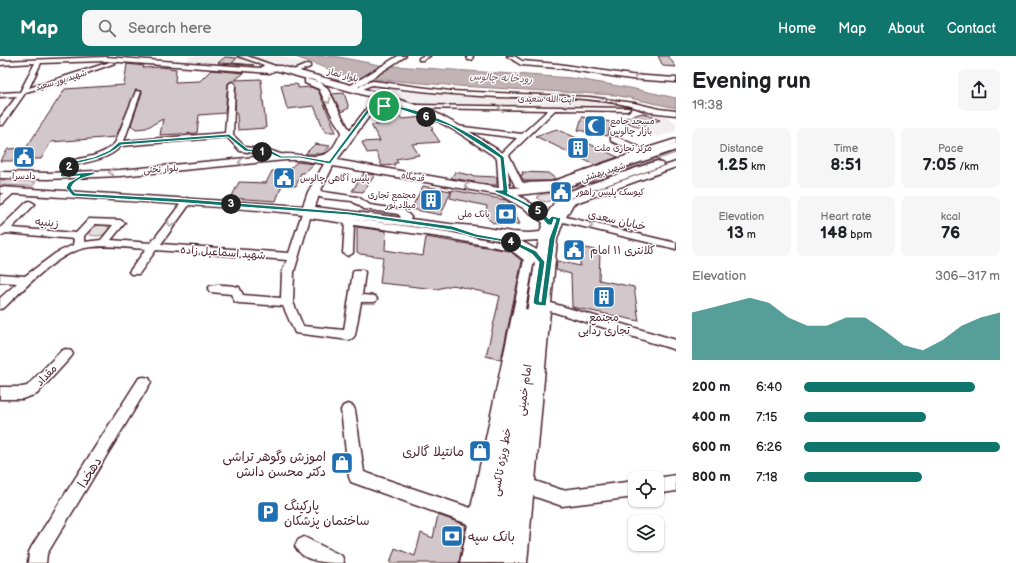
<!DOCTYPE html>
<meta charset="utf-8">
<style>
:root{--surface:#fff;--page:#f6f6f6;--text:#202124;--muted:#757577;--accent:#0f766e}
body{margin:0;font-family:"Balsamiq Sans","Playpen Sans Arabic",sans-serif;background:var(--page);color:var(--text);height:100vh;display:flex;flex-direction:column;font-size:15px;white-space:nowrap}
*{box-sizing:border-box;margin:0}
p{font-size:13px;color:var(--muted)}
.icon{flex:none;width:22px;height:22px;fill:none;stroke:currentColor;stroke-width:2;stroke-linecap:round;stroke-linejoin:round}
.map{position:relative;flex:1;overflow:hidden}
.details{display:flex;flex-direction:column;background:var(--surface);width:340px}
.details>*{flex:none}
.fabs{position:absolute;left:628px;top:415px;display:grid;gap:8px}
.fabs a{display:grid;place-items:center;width:36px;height:36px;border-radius:8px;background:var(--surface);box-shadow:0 1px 3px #0004;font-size:20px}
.pin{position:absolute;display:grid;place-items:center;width:34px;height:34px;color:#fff;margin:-17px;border:2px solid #fff;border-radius:50%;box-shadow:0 1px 4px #0007}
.km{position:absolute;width:20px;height:20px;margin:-10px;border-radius:50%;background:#222;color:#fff;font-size:11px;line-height:20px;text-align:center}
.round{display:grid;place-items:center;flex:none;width:42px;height:42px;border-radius:8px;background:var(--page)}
.overview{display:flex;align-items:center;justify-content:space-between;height:68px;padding:0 16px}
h1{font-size:22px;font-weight:600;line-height:30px}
.figures{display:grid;grid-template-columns:repeat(3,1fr);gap:6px;height:68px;padding:4px 16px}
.figures div{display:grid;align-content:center;border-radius:8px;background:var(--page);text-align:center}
.figures b{font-size:17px;font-weight:600}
.figures small{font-size:11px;font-weight:400}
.figures p{font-size:11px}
.chart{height:112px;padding:8px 16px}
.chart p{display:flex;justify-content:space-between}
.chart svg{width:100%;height:72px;margin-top:4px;fill:var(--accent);opacity:.7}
ul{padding:0 16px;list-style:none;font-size:13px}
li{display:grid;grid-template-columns:64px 48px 1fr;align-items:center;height:30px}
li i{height:10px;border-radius:5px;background:var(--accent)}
header{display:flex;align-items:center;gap:24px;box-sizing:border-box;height:56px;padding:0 20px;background:var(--accent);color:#fff}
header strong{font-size:19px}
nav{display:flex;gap:22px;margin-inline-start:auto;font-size:14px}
.search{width:280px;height:36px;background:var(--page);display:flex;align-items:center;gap:10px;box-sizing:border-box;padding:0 14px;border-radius:8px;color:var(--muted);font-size:15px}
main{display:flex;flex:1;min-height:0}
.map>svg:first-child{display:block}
.built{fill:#f2eeef}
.green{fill:#e5dee0;stroke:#987e86}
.water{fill:#c1b3b6;stroke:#91787e}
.building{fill:#d2c7cb;stroke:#4a1f2b}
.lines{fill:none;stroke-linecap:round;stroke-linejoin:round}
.minor-casing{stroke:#4a1f2b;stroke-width:3}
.major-casing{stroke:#4a1f2b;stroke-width:3}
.minor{fill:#fff;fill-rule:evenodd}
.major{fill:#fff;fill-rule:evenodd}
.oneway{stroke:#ae9aa0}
.route{fill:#0f766e;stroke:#fff;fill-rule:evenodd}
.labels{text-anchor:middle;stroke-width:3;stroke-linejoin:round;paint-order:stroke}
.far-street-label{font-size:9px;fill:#4a1f2b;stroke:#fff}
.far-poi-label{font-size:9px;fill:#4a1f2b;stroke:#fff;text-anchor:start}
.far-water-label{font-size:10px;font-style:italic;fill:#74535c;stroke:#fff}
.street-label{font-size:11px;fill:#4a1f2b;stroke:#fff}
.poi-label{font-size:11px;fill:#4a1f2b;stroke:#fff;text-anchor:start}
.near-poi-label{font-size:13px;fill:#4a1f2b;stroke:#fff;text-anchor:end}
.near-street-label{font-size:13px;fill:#4a1f2b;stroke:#fff}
</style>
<header>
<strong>Map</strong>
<div class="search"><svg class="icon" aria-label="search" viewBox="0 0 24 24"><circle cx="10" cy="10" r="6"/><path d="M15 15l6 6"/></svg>Search here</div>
<nav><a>Home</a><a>Map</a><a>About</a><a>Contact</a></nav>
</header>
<main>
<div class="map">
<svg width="676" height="507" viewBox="0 0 676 507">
<rect width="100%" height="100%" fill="#fff"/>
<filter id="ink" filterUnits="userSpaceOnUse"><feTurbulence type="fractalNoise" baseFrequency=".025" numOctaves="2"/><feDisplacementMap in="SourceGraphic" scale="8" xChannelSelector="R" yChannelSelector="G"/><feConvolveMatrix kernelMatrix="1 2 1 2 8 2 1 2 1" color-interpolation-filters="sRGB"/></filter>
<g filter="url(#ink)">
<!-- built -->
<g class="built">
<polygon points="187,0 234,0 257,8 256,10 251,11 181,7 188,3 190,1"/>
<polygon points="250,0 282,0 308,8 295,13"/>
<polygon points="376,23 428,31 468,35 590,39 644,47 642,52 427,50 394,42 364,32"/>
<polygon points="642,56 665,60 676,66 676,75 659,81 616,63"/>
</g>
<!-- green -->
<g class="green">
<polygon points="676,95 676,97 579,130 577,129"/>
<polygon points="0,124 35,126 36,126 33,130 29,130 0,129"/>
<polygon points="574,129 578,131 554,141 548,146 541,145 537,142 539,139 555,137"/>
<path d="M 98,169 L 104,169 L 109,171 L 109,174 C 104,180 97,181 90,179 L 90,174 Z"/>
</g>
<!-- water -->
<polygon class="water" points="293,0 334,0 379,9 572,22 630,32 676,42 676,52 615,39 458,30 350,21"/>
<!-- building -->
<g class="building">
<polygon points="658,0 668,0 676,11 663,10"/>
<polygon points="225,1 237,2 232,7 254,9 218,7"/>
<polygon points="127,8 144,10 143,12 161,11 176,13 175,26 200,25 211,14 244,17 235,24 261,23 266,72 238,74 237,57 235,57 236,28 231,25 228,28 225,57 199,59 197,77 160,79 163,63 146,72 136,73 131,69 142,36 141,35 136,34 116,81 51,86 41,103 31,103 19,107 12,105 0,105 8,93 26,92 65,33 124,29"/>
<polygon points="295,28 298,29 298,32 311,31 318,34 336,76 325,76 314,50 287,53 281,29"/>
<polygon points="344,37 349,52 341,56 332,38"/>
<polygon points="393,51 402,63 424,61 433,72 431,73 440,86 412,88 419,99 396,103 398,107 394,107 395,109 382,110 376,96 367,97 362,86 380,85 371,69 390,68 380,52"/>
<polygon points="643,57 660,64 638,71 621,63"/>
<polygon points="582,61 611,66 608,80 578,74"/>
<polygon points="557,73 618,101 595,109 535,80"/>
<polygon points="315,88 330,90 324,97 321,98 305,98"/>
<polygon points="297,106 314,108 304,117 301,117 296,130 282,129 276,145 231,142 239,126 266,127 272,115 286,116"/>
<polygon points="455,116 475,120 497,121 497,129 492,129 451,122"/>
<polygon points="522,116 548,117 556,123 551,125 524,125 520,119 523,119"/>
<polygon points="364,117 375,119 363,136 352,135"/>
<polygon points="423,130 451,135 441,159 411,153"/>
<polygon points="452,134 506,144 509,146 520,168 502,169 493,167 485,160 487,150 450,142"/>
<polygon points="357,171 386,175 385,194 423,200 426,181 510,195 522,205 501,304 486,300 500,240 453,229 437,233 380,227 383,201 360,198 357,196"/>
<polygon points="581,191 600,195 599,224 634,231 639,265 572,251 571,218 556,214 557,205 580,210"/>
<polygon points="438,459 466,469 459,507 390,507 395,492 415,500 421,477 433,482"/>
</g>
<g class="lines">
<!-- minor casing -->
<g class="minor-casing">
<g id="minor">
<polygon points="238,0 247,0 281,12 270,17 106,5 41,7 29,32 110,6 115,7 62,26 26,36 3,69 0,69 0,62 17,40 0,41 0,37 20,36 35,7 0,9 0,5 106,1 261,12 264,9"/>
<polygon points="423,0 430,0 423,4 419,4 419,2"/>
<polygon points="467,0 473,0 472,4 468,4"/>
<polygon points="507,0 514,0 522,5 558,8 631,19 676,22 676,26 631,23 558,12 521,9"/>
<polygon points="308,8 310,9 310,11 292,18 289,16"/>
<path d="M 373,25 L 450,35 L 589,41 L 634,47 L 659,53 L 676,55 L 676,59 L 649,56 C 605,39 546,42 498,41 C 456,39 415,35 373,29 L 369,30 L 360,35 L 355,34 L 365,27 Z"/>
<path d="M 232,26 L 235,28 L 233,79 L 245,91 L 272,95 L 283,99 L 283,103 L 280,103 L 270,99 L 240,95 L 227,81 L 121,90 C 109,103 92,105 75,109 L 66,121 L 60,121 L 59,119 L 69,105 C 86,101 103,100 115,87 L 136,35 L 141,36 L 124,85 L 225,77 L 229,28 Z"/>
<polygon points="416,49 629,52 630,53 627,55 555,54 509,99 522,126 524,127 551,126 637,96 611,85 611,81 617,81 644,93 676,83 676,88 651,97 651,100 644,99 552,132 523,133 515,130 503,103 498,101 517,82 456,74 452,72 456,70 522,78 548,54 414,52 414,50"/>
<polygon points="676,106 676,111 573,148 566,161 676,187 676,193 563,166 557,183 551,247 676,284 676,294 550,255 535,425 562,434 635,425 635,441 562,450 533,440 527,507 509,507 517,435 514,433 512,428 514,423 519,421 539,252 533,250 531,247 533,244 540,244 547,183 554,164 549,163 547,161 552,158 557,159 566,144"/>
<polygon points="11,132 15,135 14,137 3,147 0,148 0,140"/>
<polygon points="314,133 324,136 358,141 370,149 404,154 411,161 408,166 402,168 399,167 397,165 401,161 398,158 364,153 352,145 323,142 311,138 309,136"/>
<path d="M 187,142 L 192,145 L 161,188 L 289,197 L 303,154 L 308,151 L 313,154 L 312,157 L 345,162 L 347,156 L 350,155 L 355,158 L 355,163 L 447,176 L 514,189 L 529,197 L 534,204 L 525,253 L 531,254 L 533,257 L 492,507 L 460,507 L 468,468 L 351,426 L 349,421 L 341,354 L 343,350 L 348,348 L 353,350 L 355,354 L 364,416 L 471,452 L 524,204 L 511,194 L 447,182 L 354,169 L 353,197 L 348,200 L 343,197 L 345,167 L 310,162 L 294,216 L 293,246 L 303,270 L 344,274 L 353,216 L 355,214 L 363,214 L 365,216 L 362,239 L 375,240 L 377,243 L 375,246 L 361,246 L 355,279 L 353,282 L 349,284 L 295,277 L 283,250 L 239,247 L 235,246 L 231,238 L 210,236 L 208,233 L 210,230 C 218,228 231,229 239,231 L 243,239 L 281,242 L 282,216 L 287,204 L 156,194 L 139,218 L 131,218 L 129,216 L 146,193 C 126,192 105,188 85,192 C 56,198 25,232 4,252 L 0,253 L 0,242 L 17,227 L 0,226 L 0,218 L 25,220 L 56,197 L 73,189 L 74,183 L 6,177 L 0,180 L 0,172 L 27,146 L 30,145 L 35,148 L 12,172 L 76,177 L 89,163 L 120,164 L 125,167 L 111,184 L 151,187 L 184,143 ZM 95,168 L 113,169 L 101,184 L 84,186 L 84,180 Z"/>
<polygon points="66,293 71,295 73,298 71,301 37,338 22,343 0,343 0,331 22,331 27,330 61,295"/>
<polygon points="144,321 149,322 151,326 47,498 46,507 28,507 29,496 32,490 139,322"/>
<polygon points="676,419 676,435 657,438 657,422"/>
<path d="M 304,481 L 342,500 L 344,507 C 327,507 303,507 295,490 L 298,484 Z"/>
</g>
</g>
<!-- major casing -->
<g class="major-casing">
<path id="major" d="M 398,0 L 406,0 L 358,31 L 429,53 L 465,73 L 506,99 L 510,132 L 549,130 L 676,88 L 676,94 L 554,135 L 518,139 L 547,158 L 557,142 L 564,137 L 654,106 L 658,105 L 663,108 L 662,110 L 572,141 C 557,154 554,170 551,188 L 511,507 L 487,507 L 535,207 C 530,201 523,196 516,192 C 510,189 501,189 498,184 L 499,182 C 478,178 457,177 436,174 C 292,152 146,147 0,137 L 0,131 L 303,150 L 308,136 L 324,108 L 300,104 L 286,104 L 120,120 L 47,123 L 0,122 L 0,116 L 47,117 L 120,114 L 286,98 C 299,98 321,104 330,95 C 335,90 338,82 342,76 L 334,64 L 319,33 L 305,27 L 305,23 C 311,22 322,27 326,31 C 335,43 340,60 350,74 L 375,42 L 275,14 L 275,10 L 281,10 L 351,29 ZM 381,44 L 423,57 L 459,77 L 497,102 L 499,132 L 337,104 ZM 333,110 L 500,139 L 525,153 L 541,165 L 543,167 L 540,176 L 529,177 L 512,176 L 474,170 L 450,168 L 315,151 L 320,136 ZM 539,184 L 537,194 L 521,185 Z"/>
</g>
<!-- minor -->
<use href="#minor" class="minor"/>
<!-- major -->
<use href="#major" class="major"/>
</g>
<!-- one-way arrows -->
<defs><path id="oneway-chevron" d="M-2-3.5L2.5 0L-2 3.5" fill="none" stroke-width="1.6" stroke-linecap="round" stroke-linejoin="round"/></defs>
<g class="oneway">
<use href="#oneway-chevron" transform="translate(637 21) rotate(-177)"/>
<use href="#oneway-chevron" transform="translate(328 45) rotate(63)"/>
<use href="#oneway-chevron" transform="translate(501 52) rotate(-179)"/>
<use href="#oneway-chevron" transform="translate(241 106) rotate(174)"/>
<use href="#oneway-chevron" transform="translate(111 116) rotate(177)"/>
<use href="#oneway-chevron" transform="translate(467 130) rotate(-170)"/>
<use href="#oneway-chevron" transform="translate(170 168) rotate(127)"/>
<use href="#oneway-chevron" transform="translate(590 170) rotate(13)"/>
</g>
</g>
<!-- route -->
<path class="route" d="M 384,49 C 420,49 477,78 504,101 L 508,136 L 507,137 L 542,155 L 549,163 L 552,160 L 561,162 L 555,183 L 546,250 L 536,249 L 533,247 L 539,206 L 532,198 L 511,187 L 475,181 L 452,174 L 350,159 L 187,147 L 73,140 L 66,132 L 68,127 L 80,120 L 62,121 L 60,119 L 71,106 L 94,101 L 110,94 L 119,86 L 229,78 L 248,93 L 272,95 L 281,100 L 300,100 L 329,105 L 369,51 ZM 384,51 L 393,51 L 450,70 L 500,102 L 503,134 L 495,134 L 495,136 C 517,144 533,151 548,169 L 552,169 L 554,163 L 556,164 L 549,183 L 541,246 L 539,245 L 545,206 L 536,195 L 514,185 L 476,178 L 452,170 L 350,156 L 187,143 L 75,137 L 71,132 C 75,121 88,122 96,117 L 94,116 L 66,118 L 74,108 C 91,104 107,101 121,89 L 228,81 L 245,95 L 271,98 L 280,102 L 300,102 L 330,108 L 372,52 Z"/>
<!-- icons -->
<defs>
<g id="mosque-square" transform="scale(1.15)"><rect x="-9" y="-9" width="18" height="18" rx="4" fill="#1f6fb2" stroke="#fff"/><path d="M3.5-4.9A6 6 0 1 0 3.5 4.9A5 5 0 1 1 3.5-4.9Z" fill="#fff"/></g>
<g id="building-square" transform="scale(1.15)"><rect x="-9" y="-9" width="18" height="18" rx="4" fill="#1f6fb2" stroke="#fff"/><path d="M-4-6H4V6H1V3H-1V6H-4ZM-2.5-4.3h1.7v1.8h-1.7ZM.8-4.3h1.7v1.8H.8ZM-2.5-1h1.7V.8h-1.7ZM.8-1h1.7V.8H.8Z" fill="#fff"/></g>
<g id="civic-square" transform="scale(1.15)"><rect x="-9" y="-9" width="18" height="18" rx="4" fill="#1f6fb2" stroke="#fff"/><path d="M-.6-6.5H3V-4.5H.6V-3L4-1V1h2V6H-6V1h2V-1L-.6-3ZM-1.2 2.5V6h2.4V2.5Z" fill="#fff"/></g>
<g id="bank-square" transform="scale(1.15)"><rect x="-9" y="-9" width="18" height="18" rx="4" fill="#1f6fb2" stroke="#fff"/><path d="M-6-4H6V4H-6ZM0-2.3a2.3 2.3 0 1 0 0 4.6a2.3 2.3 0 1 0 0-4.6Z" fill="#fff"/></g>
<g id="shop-square" transform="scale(1.15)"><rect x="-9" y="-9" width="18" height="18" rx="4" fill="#1f6fb2" stroke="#fff"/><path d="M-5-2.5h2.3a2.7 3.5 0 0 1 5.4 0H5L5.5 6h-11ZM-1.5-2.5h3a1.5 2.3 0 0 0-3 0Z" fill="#fff"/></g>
<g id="parking-square" transform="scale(1.15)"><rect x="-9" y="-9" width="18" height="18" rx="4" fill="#1f6fb2" stroke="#fff"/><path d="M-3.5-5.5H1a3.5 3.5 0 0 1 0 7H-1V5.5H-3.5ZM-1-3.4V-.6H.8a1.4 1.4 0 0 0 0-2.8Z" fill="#fff"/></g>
</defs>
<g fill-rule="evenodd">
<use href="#mosque-square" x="595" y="70"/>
<use href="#building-square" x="578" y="92"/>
<use href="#civic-square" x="24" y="101"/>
<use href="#civic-square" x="284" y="122"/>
<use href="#civic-square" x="561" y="136"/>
<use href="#building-square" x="431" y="144"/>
<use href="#bank-square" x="506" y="158"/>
<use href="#civic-square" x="574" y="194"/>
<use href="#building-square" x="604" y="241"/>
<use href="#shop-square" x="480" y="395"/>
<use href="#shop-square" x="342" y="407"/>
<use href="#parking-square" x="268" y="456"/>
<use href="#bank-square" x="452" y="480"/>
</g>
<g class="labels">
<!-- far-street labels -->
<g class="far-street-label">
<text transform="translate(343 19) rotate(15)" y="3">بلوار نماز</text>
<text transform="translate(61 24) rotate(-17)" y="3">شهید پور سعید</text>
<text transform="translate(546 43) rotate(1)" y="3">آیت الله سعیدی</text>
<text transform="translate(161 113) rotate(-3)" y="3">بلوار تختی</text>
<text transform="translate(603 116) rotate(-18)" y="3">شهید بهشتی</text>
<text transform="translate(413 121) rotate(10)" y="3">قدمگاه</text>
</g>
<!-- far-poi labels -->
<g class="far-poi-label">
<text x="610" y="68">مسجد جامع<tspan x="610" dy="10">بازار چالوس</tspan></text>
<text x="594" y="95">مرکز تجاری ملت</text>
<text x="24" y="123" text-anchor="middle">دادسرا</text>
<text x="300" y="125">پلیس آگاهی چالوس</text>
<text x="576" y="139">کیوسک پلیس راهور</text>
<text x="416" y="142" text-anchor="end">مجتمع تجاری<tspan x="416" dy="10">میلاد نور</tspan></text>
<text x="490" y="161" text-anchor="end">بانک ملی</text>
</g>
<!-- far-water labels -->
<g class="far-water-label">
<text transform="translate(501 21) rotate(3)" y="4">رودخانه چالوس</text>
</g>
<!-- street labels -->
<g class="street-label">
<text transform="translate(617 164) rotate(13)" y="4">خیابان سعدی</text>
<text transform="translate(47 166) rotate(5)" y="4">زینبیه</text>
<text transform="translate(223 196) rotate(4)" y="4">شهید اسماعیل زاده</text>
<text transform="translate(46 319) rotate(-46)" y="4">مقداد</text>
<text transform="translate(524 334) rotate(-82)" y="4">امام خمینی</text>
<text transform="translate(501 406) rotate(-80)" y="4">خط ویژه تاکسی</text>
</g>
<!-- poi labels -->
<g class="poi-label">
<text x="590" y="198">کلانتری ۱۱ امام</text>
<text x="604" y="265" text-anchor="middle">مجتمع<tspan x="604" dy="13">تجاری ردایی</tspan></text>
</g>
<!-- near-poi labels -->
<g class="near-poi-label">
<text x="464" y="400">مانتیلا گالری</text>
<text x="326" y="405">اموزش وگوهر تراشی<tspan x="326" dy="15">دکتر محسن دانش</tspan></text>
<text x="284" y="454" text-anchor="start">پارکینگ<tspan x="284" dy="15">ساختمان پزشکان</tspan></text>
<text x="468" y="485" text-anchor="start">بانک سپه</text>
</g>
<!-- near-street labels -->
<g class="near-street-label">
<text transform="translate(89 416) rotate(-58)" y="5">دهخدا</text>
</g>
</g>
</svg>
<div class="fabs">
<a><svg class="icon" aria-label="locate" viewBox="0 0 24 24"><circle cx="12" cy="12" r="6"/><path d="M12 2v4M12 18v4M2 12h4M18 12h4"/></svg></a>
<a><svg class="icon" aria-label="layers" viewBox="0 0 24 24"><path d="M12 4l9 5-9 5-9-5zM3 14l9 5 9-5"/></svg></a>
</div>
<div class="pin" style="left:384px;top:50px;background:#1e9e55"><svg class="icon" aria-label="arrive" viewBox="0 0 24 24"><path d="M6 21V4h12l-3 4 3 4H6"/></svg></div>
<b class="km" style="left:262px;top:96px">1</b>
<b class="km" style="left:69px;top:111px">2</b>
<b class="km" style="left:231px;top:148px">3</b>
<b class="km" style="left:511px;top:186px">4</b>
<b class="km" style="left:538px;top:155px">5</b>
<b class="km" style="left:426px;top:61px">6</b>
</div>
<section class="details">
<div class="overview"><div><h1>Evening run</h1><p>19:38</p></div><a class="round"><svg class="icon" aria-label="share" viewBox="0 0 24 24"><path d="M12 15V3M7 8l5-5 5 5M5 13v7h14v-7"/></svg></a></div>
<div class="figures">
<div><p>Distance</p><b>1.25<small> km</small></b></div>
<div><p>Time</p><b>8:51</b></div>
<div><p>Pace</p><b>7:05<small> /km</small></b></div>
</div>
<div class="figures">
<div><p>Elevation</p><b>13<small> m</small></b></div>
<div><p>Heart rate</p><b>148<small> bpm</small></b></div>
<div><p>kcal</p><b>76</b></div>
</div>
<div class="chart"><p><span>Elevation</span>306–317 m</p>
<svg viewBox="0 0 160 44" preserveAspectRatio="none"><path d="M0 44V15L10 12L20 9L30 6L40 9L50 18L60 23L70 23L80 18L90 18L100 26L110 35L120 38L130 32L140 23L150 18L160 15V44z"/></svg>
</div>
<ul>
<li><b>200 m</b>6:40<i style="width:87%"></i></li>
<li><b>400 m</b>7:15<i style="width:62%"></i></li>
<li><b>600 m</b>6:26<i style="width:100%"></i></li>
<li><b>800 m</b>7:18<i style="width:60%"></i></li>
</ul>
</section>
</main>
